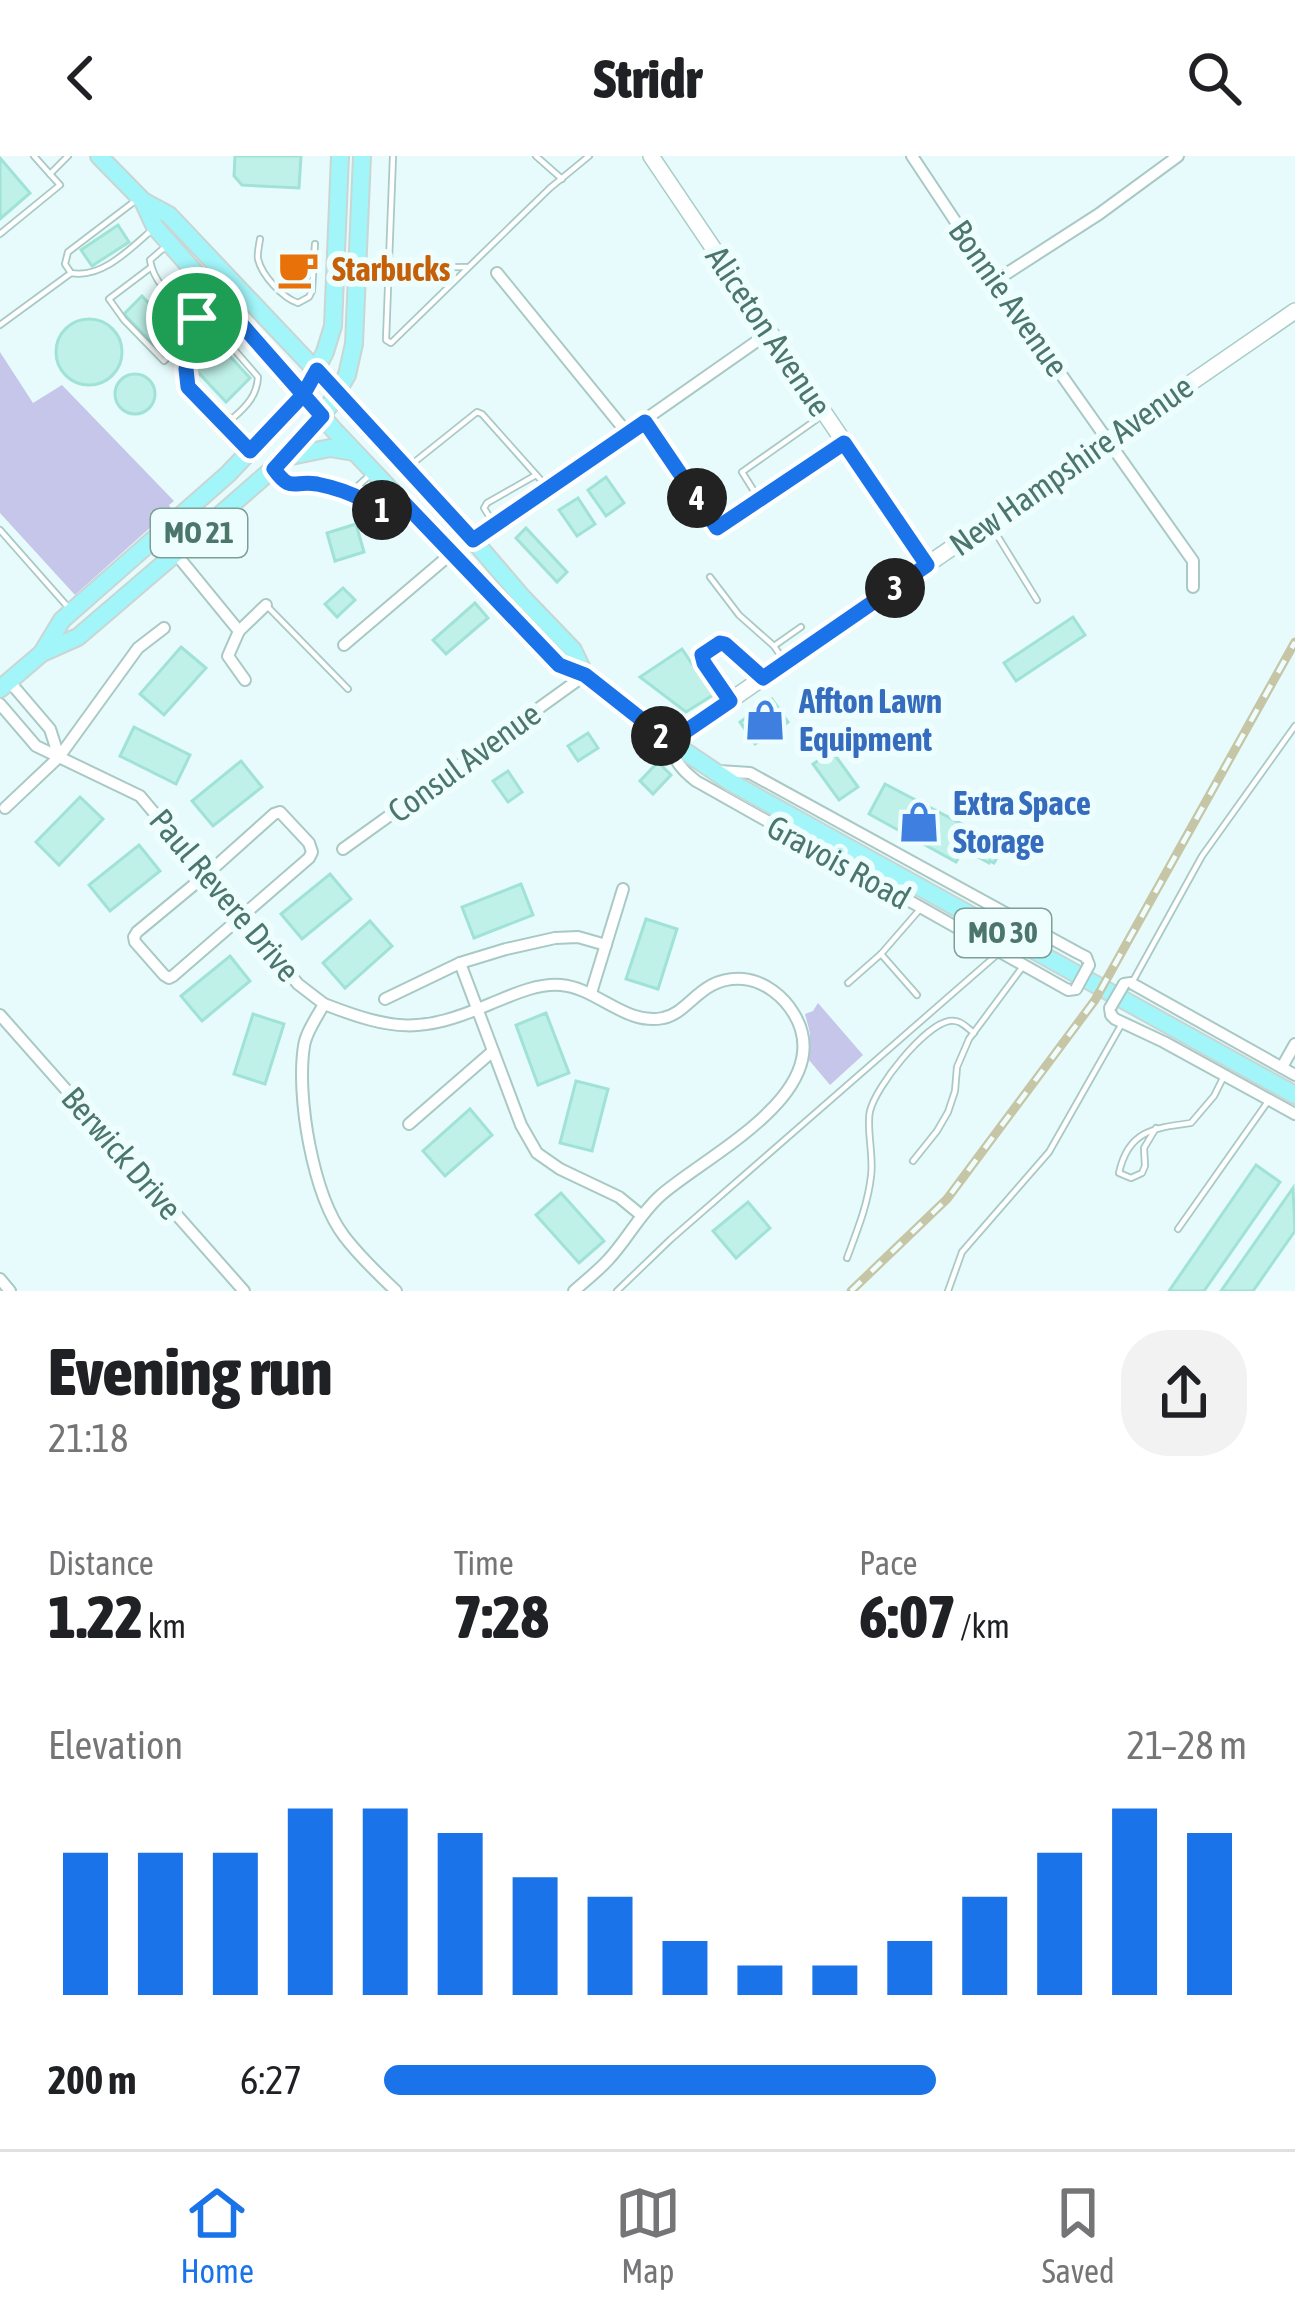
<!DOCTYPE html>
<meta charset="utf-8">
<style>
:root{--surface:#fff;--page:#f2f2f2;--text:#202124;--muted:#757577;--line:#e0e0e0;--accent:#1a73e8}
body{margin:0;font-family:"Asap Condensed",sans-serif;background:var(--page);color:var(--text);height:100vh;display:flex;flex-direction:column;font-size:45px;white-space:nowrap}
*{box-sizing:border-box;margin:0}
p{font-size:39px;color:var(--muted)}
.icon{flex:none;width:66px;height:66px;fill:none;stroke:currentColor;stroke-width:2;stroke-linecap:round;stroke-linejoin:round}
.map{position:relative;height:1135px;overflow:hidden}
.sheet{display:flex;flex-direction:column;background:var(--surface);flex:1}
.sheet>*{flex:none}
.pin{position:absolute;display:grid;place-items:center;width:102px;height:102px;color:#fff;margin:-51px;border:6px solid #fff;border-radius:50%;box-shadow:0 3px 12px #0007}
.km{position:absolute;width:60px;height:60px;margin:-30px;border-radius:50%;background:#222;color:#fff;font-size:33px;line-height:60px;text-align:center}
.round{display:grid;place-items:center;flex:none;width:126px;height:126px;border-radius:48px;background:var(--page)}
.headline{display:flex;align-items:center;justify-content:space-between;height:204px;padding:0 48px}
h1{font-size:66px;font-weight:800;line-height:90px}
.figures{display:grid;grid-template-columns:repeat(3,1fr);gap:18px;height:204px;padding:12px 48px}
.figures div{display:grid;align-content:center}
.figures b{font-size:60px;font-weight:800}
.figures small{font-size:33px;font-weight:400}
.figures p{font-size:33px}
.chart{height:336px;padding:24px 48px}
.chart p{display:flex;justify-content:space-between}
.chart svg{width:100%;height:216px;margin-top:12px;stroke:var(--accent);stroke-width:6}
ul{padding:0 48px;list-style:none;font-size:39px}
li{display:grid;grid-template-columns:192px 144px 1fr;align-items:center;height:90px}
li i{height:30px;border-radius:15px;background:var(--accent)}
header{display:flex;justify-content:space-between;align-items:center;height:156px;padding:0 48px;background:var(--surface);font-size:54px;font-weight:800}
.tab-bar{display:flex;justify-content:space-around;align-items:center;height:168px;border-top:3px solid var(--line);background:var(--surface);font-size:33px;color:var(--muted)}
.tab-bar a{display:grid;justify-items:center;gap:6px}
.tab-bar .on{color:var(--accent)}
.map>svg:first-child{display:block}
.green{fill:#c6c6ea}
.building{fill:#bff1e8;stroke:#a0e3d6;stroke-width:3}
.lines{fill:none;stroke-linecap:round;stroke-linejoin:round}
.lane-casing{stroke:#a8c9c4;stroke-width:8}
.street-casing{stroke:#a8c9c4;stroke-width:14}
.secondary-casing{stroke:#a6cdc7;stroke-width:18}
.primary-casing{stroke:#c9d6d3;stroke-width:20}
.lane{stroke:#fff;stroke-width:4.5}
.street{stroke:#fff;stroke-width:10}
.secondary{stroke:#fff;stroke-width:15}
.primary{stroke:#a2f5f9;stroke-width:16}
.rail-casing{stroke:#c6c5a5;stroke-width:9}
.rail{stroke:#eefeff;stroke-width:4.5;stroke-dasharray:14;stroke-linecap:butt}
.street-bridge-casing{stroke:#a8c9c4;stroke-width:14;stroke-linecap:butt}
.street-bridge{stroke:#fff;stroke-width:10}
.route-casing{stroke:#fff;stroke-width:24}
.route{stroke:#1a73e8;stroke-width:15}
.labels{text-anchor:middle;stroke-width:12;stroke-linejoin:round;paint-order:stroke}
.shield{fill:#eefeff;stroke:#7d9f98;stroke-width:3}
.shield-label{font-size:30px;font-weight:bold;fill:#4c766c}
.food-label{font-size:33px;font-weight:bold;fill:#c56008;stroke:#eefeff;text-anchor:start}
.street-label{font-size:33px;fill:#4c766c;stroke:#eefeff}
.shop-label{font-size:33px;font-weight:bold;fill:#366cbe;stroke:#eefeff;text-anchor:start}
</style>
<header><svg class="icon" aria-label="back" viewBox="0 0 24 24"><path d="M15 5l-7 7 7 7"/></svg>Stridr<svg class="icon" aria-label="search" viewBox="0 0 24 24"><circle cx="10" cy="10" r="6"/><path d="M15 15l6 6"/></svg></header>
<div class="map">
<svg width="1295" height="1135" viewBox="0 0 1295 1135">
<rect width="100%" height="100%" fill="#e7fbfc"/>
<!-- green -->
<g class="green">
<polygon points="0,196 33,247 62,229 174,345 169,349 171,353 75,439 0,357"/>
<polygon points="818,847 863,899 830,929 809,904 810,877 805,858 813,855"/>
</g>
<!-- building -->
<g class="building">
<polygon points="235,0 301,0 299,32 242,29 234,20"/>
<polygon points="0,2 30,37 0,63"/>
<polygon points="118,69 129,86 92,110 81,94"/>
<polygon points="142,140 181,182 163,199 124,158"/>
<circle cx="89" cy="196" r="33"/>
<polygon points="213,182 250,222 226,246 196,214 205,206 197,198"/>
<circle cx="135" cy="238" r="20"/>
<polygon points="606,321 624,347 606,360 588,334"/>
<polygon points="578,342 595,368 577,380 559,354"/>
<polygon points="356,368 364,396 335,405 327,377"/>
<polygon points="526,372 567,416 557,426 516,382"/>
<polygon points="343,432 355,444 337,461 325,448"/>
<polygon points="475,447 488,462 446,498 433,484"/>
<polygon points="1073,461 1085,479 1016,525 1004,507"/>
<polygon points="181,491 206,512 164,559 140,538"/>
<polygon points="682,493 713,539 686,556 640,521"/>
<polygon points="772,543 788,566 755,588 740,566"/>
<polygon points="134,571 190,599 176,628 120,600"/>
<polygon points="588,577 598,592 578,605 568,590"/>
<polygon points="832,595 858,631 839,644 813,608"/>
<polygon points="241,605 262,631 213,670 192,645"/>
<polygon points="658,606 671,619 653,638 640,625"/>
<polygon points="508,615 522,636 508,646 493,625"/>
<polygon points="885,628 998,687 996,691 1001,694 994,707 990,705 989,707 969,696 970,694 965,691 956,706 869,658"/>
<polygon points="80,641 103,663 59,709 36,686"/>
<polygon points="139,689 160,715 110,755 89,729"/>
<polygon points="330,718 351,743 302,783 281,758"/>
<polygon points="521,728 533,759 474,782 462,751"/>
<polygon points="646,763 677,773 658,833 626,823"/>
<polygon points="370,765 392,790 345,832 323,807"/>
<polygon points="230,800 250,825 202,865 181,840"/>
<polygon points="546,857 569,917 538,929 516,869"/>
<polygon points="253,858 284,868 265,928 234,918"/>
<polygon points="576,925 608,933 592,995 560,987"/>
<polygon points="470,953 492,979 445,1020 423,995"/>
<polygon points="1256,1009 1280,1026 1204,1135 1169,1135"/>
<polygon points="1293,1032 1295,1075 1253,1135 1221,1135"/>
<polygon points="561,1037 604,1085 579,1107 536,1059"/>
<polygon points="748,1046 770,1072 736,1102 713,1075"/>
</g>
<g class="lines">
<!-- lane casing -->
<g class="lane-casing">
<g id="lane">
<polyline points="34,0 50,18 68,0"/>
<polyline points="393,0 386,184 391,187 550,32 589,0"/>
<polyline points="536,0 562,23"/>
<path d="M 135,45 L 68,96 L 65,108 L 71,117 C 102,123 131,92 153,73"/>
<polyline points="0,78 60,29 50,18"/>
<path d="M 260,83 C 259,90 257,97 258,103 C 262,120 283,142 298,147 L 309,141 L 312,135 L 315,88"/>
<path d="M 165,91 L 150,104 C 153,126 174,146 191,160 L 205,160 L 216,150"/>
<polyline points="150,112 109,143 124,164 164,205 193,177 197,162"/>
<polyline points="389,112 467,111"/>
<polyline points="364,124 388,123"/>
<polyline points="0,169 71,117"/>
<path d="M 193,191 L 215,175 L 219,176 L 258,221 C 257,239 247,250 233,262 L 219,260 L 188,231 C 183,211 193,196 193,177"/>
<polyline points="219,260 247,292"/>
<polyline points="645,266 717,372 840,290"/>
<polyline points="412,308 477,256 482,258 547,331"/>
<path d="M 277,317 L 288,329 C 314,326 341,332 365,345 C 375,350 381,355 392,357 L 401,350"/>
<polyline points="349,338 371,318"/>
<polyline points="759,343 742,316 820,261"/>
<polyline points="494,368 484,352 487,347 536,319"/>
<polyline points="992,371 1037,444"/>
<polyline points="0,374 67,450"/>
<polyline points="710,421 739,459 774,490 782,502"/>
<polyline points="266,449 348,533"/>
<polyline points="774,490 801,471"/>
<polyline points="726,540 704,507 702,499 720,487 725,488 758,518"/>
<polyline points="881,798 917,839"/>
<polyline points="1134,823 1202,700 1295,570"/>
<polyline points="848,827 881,798 921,752"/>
<path d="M 1156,972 L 1144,992 L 1145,1010 L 1142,1017 L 1131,1022 L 1119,1017 C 1128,975 1153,972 1191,967 L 1214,940 L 1224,920"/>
<polyline points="913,1005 937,975 948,956 955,935 957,911 969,883 1024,809"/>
<polyline points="1178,1073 1269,944"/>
<path d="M 847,1102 C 857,1075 868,1048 871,1020 C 874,1001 866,971 870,955 C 876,930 924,870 949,865 C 960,863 966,871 974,877"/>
<polyline points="617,1135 671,1083 1000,796"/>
<polyline points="948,1135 962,1096 1049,996 1120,871"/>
</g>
</g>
<!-- street casing -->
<g class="street-casing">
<g id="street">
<polyline points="912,0 995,125 1193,405 1193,431"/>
<polyline points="497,117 628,278"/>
<polyline points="995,125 1099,58 1178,0"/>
<polyline points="473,384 770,176"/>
<polyline points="176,398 239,475 228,500 245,524"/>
<polyline points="239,475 266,449"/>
<polyline points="344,489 452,397"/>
<polyline points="9,525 50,573 59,601"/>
<path d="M 0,548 L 36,590 L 140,640 L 298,828 L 324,848 C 317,861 306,876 304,890 C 296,941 313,1039 344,1080 C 359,1100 378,1118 396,1135"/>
<path d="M 670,586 C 673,604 682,614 696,625 L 1068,834 L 1076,833"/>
<polyline points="719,615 750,617 1078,797 1086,801 1089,809"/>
<polyline points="5,652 59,601 138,492 164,472"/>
<polygon points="280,656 309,687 312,696 309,702 173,820 169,822 164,819 135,786 134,781 137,776 207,718 274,658"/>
<polyline points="343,693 585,519"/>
<polyline points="460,807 521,969 537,997 560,1013 619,1041 641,1059"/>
<polyline points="1124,828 1131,827 1295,919"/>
<polyline points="591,837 623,733"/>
<polyline points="385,843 460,807 506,793 555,782 578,781 606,789"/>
<path d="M 324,848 C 394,875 420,878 490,848 C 512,839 537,827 561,829 C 597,832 626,870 663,862 C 690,857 700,820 743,823 C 765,825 784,841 794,858 C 841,936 703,1001 660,1040 C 639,1059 627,1084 608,1104 C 598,1115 585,1125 574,1135"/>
<polyline points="1110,852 1111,859 1115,863 1164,886 1295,958"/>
<polyline points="0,859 244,1135"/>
<polyline points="1282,911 1295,888"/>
<polyline points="409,968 493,895"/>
<polyline points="0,1123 10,1135"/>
</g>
</g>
<!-- secondary casing -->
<g class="secondary-casing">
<g id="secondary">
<polyline points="651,0 927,409"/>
<polyline points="670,586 1295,155"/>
</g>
</g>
<!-- primary casing -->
<g class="primary-casing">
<g id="primary">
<polyline points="99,0 143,45 169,59 445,351 522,441 573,494 585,519"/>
<polyline points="143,45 155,71 334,274 527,478 559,509 585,519 656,576 732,627 1295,939"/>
<polyline points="291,300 330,292 354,296"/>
<polyline points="42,497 62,464 228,318 303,239 325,196 333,170 340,0"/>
<polyline points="0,533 42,497 78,481 197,379 284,303 329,250 347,219 354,188 362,0"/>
</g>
</g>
<!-- lane -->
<use href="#lane" class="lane"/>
<!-- street -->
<use href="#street" class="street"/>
<!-- secondary -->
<use href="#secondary" class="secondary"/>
<!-- primary -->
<use href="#primary" class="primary"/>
<!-- rail casing -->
<g class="rail-casing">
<polyline id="rail" points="851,1135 947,1043 1095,844 1295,486"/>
</g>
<!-- rail -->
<use href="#rail" class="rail"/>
<!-- street-bridge casing -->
<g class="street-bridge-casing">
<g id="street-bridge">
<polyline points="1076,833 1089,809"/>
<polyline points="1110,852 1124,828"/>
</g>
</g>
<!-- street-bridge -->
<use href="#street-bridge" class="street-bridge"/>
</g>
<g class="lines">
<!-- route casing -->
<g class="route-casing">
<path id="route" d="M 197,162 L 205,160 L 221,145 L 322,260 L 274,313 C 291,337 293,324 317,328 C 332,331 351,337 365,345 C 375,350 381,355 392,357 L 404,347 L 559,509 L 585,519 L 670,586 L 730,545 L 704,507 L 702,499 L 720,487 L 725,488 L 763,522 L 927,409 L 844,287 L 717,372 L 645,266 L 473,384 L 317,214 L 303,239 L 250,295 L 188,231 L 186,213 L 197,162"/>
</g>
<!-- route -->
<use href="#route" class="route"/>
</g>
<!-- icons -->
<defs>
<g id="cafe-bare" transform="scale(3.24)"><path d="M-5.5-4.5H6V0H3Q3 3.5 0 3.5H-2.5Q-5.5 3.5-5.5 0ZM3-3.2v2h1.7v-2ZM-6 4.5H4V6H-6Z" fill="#e8710a" stroke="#eefeff" stroke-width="2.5" paint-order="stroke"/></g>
<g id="shop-bare" transform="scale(3.24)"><path d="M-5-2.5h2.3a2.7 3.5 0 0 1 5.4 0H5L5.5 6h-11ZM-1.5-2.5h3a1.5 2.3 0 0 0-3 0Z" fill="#3f7fe0" stroke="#eefeff" stroke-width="2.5" paint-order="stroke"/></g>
</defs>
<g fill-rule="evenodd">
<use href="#cafe-bare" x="298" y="113"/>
<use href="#shop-bare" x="765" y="564"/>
<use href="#shop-bare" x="919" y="666"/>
</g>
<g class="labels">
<!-- shield labels -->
<g class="shield">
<rect x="151" y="353" width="96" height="48" rx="9"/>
<rect x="955" y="753" width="96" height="48" rx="9"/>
</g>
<g class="shield-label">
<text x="199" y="387">MO 21</text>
<text x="1003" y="787">MO 30</text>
</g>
<!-- food labels -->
<g class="food-label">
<text x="332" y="125">Starbucks</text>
</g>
<!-- street labels -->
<g class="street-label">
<text transform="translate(1009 142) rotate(55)" y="12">Bonnie Avenue</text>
<text transform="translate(769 175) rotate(56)" y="12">Aliceton Avenue</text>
<text transform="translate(1071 309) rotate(-35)" y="12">New Hampshire Avenue</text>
<text transform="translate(464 606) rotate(-36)" y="12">Consul Avenue</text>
<text transform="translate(839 706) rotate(29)" y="12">Gravois Road</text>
<text transform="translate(225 739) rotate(50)" y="12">Paul Revere Drive</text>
<text transform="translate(122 997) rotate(49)" y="12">Berwick Drive</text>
</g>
<!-- shop labels -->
<g class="shop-label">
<text x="799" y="557">Affton Lawn<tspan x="799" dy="38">Equipment</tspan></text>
<text x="953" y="659">Extra Space<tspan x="953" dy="38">Storage</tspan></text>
</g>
</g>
</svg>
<div class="pin" style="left:197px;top:162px;background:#1e9e55"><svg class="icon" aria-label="arrive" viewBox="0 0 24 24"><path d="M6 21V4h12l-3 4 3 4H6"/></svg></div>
<b class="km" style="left:382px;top:354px">1</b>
<b class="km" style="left:661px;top:580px">2</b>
<b class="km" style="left:895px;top:432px">3</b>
<b class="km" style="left:697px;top:342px">4</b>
</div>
<section class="sheet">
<div class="headline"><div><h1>Evening run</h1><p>21:18</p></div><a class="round"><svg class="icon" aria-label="share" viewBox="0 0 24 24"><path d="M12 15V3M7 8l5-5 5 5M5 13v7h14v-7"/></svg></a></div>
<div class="figures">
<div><p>Distance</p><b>1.22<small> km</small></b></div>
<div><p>Time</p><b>7:28</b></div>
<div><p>Pace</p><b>6:07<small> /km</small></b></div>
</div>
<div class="chart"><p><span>Elevation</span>21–28 m</p>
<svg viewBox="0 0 160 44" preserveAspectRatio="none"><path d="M5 44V15M15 44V15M25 44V15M35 44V6M45 44V6M55 44V11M65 44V20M75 44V24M85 44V33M95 44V38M105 44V38M115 44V33M125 44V24M135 44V15M145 44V6M155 44V11"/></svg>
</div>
<ul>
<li><b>200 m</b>6:27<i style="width:64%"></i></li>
</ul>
</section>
<nav class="tab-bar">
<a class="on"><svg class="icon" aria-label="home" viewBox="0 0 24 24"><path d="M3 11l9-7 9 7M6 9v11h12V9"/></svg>Home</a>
<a><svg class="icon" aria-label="map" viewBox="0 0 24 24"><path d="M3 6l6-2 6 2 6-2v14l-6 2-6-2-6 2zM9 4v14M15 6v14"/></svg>Map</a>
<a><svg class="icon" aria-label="saved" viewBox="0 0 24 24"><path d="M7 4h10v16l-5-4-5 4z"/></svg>Saved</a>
</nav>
